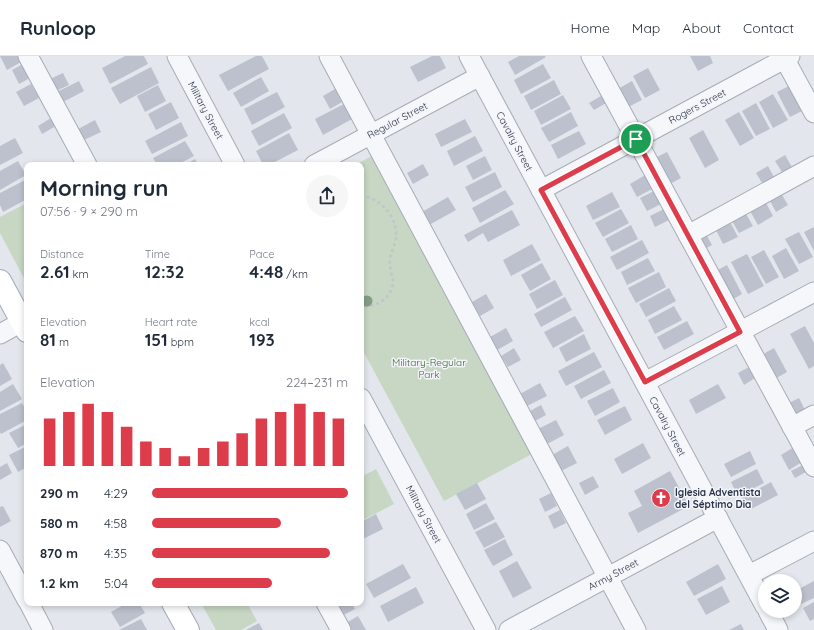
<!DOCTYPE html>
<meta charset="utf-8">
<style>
:root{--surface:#fff;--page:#f6f6f7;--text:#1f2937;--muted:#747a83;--line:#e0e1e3;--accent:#dd3c4b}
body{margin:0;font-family:Quicksand,sans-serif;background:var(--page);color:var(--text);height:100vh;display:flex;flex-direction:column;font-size:15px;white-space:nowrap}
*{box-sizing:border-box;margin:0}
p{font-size:13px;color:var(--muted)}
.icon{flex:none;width:22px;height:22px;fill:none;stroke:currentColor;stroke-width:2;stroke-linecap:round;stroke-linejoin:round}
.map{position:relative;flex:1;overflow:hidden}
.sheet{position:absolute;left:24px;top:106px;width:340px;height:444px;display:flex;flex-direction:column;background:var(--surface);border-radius:8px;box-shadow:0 2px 6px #0003}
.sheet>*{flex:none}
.buttons{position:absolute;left:758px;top:518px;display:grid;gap:8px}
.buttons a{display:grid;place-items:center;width:44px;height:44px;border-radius:50%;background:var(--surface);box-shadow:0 2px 6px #0003;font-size:20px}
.pin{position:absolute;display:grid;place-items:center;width:34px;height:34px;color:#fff;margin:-17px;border:2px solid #fff;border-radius:50%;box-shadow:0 1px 4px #0007}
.round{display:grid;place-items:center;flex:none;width:42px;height:42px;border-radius:21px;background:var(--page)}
.headline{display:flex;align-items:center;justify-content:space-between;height:68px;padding:0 16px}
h1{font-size:22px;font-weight:800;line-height:30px}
.metrics{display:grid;grid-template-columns:repeat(3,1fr);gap:6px;height:68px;padding:4px 16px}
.metrics div{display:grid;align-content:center}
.metrics b{font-size:17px;font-weight:800}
.metrics small{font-size:11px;font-weight:400}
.metrics p{font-size:11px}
.chart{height:112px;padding:8px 16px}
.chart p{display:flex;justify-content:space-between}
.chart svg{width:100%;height:72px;margin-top:4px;stroke:var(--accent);stroke-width:6}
ul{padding:0 16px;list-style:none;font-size:13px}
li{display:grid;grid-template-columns:64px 48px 1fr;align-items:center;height:30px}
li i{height:10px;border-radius:5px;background:var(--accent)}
header{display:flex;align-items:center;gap:24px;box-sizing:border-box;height:56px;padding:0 20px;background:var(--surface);border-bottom:1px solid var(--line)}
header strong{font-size:19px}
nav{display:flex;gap:22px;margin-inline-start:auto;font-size:14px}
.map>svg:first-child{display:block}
.green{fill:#c7d7c3}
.building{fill:#bcc1cd}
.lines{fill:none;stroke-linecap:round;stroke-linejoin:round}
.minor-casing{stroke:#a7acb7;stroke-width:21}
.major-casing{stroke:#a0a9b9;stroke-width:24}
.path{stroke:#c0c4cb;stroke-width:2.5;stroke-dasharray:3 3;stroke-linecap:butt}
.minor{stroke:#f6f7fa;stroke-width:19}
.major{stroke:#fff;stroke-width:22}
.tree{fill:#869e87}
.route-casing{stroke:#fff;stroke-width:8}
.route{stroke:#dd3c4b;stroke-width:5}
.labels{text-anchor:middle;stroke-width:3;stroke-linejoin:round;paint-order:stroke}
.street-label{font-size:10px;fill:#283247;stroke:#f3f5f9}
.park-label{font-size:10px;fill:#3a6434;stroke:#f3f5f9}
.poi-label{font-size:10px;font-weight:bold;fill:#283247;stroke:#f3f5f9;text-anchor:start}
</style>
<header>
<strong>Runloop</strong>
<nav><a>Home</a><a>Map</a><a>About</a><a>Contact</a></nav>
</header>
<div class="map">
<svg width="814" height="574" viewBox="0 0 814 574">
<rect width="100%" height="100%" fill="#e3e6ec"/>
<!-- green -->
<g class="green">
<polygon points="372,100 532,398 444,445 361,291 361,109 355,109"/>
<polygon points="27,147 27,228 0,177 0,161"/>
<polygon points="376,413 394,448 361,465 361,421"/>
<polygon points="201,547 247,547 257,565 241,574 216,574"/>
</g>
<!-- building -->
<g class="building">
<polygon points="0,0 18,0 21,6 7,14"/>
<polygon points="125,0 144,0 148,8 110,28 102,12"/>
<polygon points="256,0 262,0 269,13 228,35 219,19"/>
<polygon points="432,0 440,0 446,12 418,26 410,11"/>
<polygon points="519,0 545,0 546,1 515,19 508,6"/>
<polygon points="690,0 710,0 713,7 698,15"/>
<polygon points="23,8 30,22 19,28 12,14"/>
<polygon points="543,8 551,22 521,38 514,24"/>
<polygon points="151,11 159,27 120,48 111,32"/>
<polygon points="648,12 660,34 645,42 633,20"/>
<polygon points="63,17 69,29 56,35 50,23"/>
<polygon points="261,21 269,35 241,51 233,37"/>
<polygon points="554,24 561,38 531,54 524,40"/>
<polygon points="79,25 84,35 63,46 57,36"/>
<polygon points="632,25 642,44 626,52 616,34"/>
<polygon points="31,28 39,42 24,50 16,36"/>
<polygon points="158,29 166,45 145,56 137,40"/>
<polygon points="791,29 804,54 790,61 777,36"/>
<polygon points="335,33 342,46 330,53 323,40"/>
<polygon points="277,36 285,51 252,69 244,53"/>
<polygon points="773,38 788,64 773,72 759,46"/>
<polygon points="563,39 571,53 541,69 534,55"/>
<polygon points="601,40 606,47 594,54 589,47"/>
<polygon points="171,46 179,62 156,74 148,58"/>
<polygon points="756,47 770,73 756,80 742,55"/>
<polygon points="344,48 352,63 323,79 315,63"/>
<polygon points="571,56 578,70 549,86 541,72"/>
<polygon points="739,56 754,82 740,90 725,64"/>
<polygon points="284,57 292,72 259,90 251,75"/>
<polygon points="51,62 56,70 42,78 38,70"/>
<polygon points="465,63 472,76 441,91 435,78"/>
<polygon points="95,64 101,76 84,84 78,73"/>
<polygon points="181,66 188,80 152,98 145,85"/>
<polygon points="703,74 719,104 705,112 689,82"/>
<polygon points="579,75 586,88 558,103 551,89"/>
<polygon points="289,77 298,94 269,109 263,109 256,95"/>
<polygon points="475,80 483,95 454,110 447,95"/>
<polygon points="15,82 23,97 0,109 0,90"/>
<polygon points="185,85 194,100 177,109 157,109 153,102"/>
<polygon points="667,96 681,122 668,129 653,103"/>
<polygon points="785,99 792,111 782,116 775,105"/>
<polygon points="485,100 492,114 473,124 466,110"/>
<polygon points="195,103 198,109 185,109"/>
<polygon points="18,105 26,119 0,134 0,115"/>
<polygon points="423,108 429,119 413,128 407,117"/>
<polygon points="768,110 774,121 762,127 756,117"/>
<polygon points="495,116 502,131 473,146 465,131"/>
<polygon points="647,118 654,132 637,141 630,128"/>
<polygon points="27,123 27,143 3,156 0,149 0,137"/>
<polygon points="505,134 514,148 480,167 472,152"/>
<polygon points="654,135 661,148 647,155 640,142"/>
<polygon points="612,136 620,151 593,164 586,150"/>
<polygon points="782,139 788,149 776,156 770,145"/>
<polygon points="448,141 456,154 429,169 422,156"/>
<polygon points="766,147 773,160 758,169 750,155"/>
<polygon points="621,153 629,167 603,181 595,167"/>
<polygon points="664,153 669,164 655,171 650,160"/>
<polygon points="512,154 520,169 488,186 483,177 468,186 464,179"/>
<polygon points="746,158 753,170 739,177 732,165"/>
<polygon points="730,166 738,181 723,188 716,174"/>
<polygon points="631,169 638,183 612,196 605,183"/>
<polygon points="814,171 814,195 804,176"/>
<polygon points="799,176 813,201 799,208 785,183"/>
<polygon points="706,178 712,189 703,194 697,183"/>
<polygon points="642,184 649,197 617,214 610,201"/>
<polygon points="532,188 541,204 511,220 503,204"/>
<polygon points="786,192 799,215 784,223 772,200"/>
<polygon points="764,194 779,221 766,228 751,201"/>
<polygon points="747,198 764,230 748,238 731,206"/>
<polygon points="648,202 655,215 627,229 621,216"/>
<polygon points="542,207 551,223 530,235 521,219"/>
<polygon points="727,209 742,238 730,245 714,216"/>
<polygon points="659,216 666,231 636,247 628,232"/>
<polygon points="555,224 563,239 537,253 529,238"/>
<polygon points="669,232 676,245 646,261 639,248"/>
<polygon points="486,238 494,252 480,260 472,246"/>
<polygon points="565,241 572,254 541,271 534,258"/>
<polygon points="674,250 682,264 655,278 648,264"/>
<polygon points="575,260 584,275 553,292 544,276"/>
<polygon points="687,265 694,278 664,294 657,281"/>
<polygon points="805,270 814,287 814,310 809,313 790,278"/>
<polygon points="506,272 513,285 497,294 490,281"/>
<polygon points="584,278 591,293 566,306 559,292"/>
<polygon points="514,292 521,304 508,311 501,300"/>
<polygon points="774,292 787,316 773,324 760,300"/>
<polygon points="594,296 602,311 566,330 558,315"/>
<polygon points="3,307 12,323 0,330 0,309"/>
<polygon points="749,311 755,322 744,329 738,317"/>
<polygon points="604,314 611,327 581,343 574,330"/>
<polygon points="540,327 547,340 527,350 520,338"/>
<polygon points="13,328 22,343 0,355 0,336"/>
<polygon points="718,328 726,342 696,358 689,344"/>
<polygon points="613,332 620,346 595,360 587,345"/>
<polygon points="799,342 805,354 794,360 787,348"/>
<polygon points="22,347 27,356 27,364 1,378 0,376 0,358"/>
<polygon points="541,349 546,359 535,365 530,355"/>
<polygon points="625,350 632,364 605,379 597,364"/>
<polygon points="556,364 564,379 547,388 538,373"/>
<polygon points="27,368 27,387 18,392 9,377"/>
<polygon points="643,387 651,402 622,418 614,403"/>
<polygon points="27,390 27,411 18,416 9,399"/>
<polygon points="568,390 577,407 561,415 552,399"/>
<polygon points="794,391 802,406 789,414 781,399"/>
<polygon points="750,395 756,408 731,421 724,408"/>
<polygon points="7,407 12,417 0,424 0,411"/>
<polygon points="803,409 806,416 795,422 791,415"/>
<polygon points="757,413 764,427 738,440 731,426"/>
<polygon points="670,415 689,450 638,477 628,457 642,450 634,435"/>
<polygon points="593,420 599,431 585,439 579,427"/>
<polygon points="771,426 778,439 749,454 742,442"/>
<polygon points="477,427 486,443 465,454 456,438"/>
<polygon points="551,437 557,450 545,456 539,443"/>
<polygon points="486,447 495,463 474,474 466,458"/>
<polygon points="3,450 11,465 0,471 0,451"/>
<polygon points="560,454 566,467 554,473 548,460"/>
<polygon points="376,458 383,473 361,484 361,466"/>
<polygon points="496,466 505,481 484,492 475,476"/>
<polygon points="505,483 513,499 493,510 484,494"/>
<polygon points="517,505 532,532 513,542 499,515"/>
<polygon points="403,508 411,522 374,542 366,528"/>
<polygon points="718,508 726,523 694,540 686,526"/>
<polygon points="814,525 814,542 801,548 795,535"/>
<polygon points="722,530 730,546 706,559 697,543"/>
<polygon points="416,531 424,547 388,566 380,550"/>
<polygon points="814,546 814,563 810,565 803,552"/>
<polygon points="127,547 139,547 145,557 120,571 111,556"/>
<polygon points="332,547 351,547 355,553 340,561"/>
<polygon points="358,560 366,574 346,574 343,569"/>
<polygon points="141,563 147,574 119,574"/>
<polygon points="259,567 263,574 246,574"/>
<polygon points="741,568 744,574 729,574"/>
</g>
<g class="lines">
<!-- minor casing -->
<g class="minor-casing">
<g id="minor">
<polyline points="28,0 87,109"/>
<polyline points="177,0 235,109"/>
<polyline points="329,0 636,574"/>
<polyline points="469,0 765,550"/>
<polyline points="591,0 814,411"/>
<polyline points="783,0 814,57"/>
<polyline points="314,109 480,20"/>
<polyline points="541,134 790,0"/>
<polyline points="688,179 814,110"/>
<polyline points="0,278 27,263"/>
<polyline points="645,326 814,236"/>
<polyline points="361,342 486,574"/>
<polyline points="792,371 814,359"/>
<polyline points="0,494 27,544"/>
<polyline points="749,519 814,485"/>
<polyline points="29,547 43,574"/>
<polyline points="326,547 341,574"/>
<polyline points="768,555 778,574"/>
<polyline points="509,574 718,462"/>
</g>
</g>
<!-- major casing -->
<g class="major-casing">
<g id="major">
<polyline points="0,225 27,275"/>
<polyline points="173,547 188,574"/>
</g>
</g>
<!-- path -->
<g class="path">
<polyline points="361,123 364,105"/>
<path d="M 361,139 C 380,143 397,159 396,180 C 396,188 391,195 390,204 C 389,211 392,218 393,225 C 393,242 376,252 361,250"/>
</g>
<!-- minor -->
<use href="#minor" class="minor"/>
<!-- major -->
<use href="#major" class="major"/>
</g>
<!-- trees -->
<circle class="tree" cx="367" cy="245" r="5.5"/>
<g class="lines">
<!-- route casing -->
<g class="route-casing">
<polygon id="route" points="636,83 740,276 645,326 541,134"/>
</g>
<!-- route -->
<use href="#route" class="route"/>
</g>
<!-- icons -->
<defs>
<g id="church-disc" transform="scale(1)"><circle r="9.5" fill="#dd3c4b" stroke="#f3f5f9"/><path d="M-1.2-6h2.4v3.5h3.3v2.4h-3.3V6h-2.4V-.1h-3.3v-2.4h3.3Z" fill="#fff"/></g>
</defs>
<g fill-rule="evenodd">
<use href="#church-disc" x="661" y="442"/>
</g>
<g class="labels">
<!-- street labels -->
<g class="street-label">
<text transform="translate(697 50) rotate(-28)" y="4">Rogers Street</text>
<text transform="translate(206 54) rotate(62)" y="4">Military Street</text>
<text transform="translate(397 64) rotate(-28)" y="4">Regular Street</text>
<text transform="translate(515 85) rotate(62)" y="4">Cavalry Street</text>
<text transform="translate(668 370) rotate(62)" y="4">Cavalry Street</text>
<text transform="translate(424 458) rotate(62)" y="4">Military Street</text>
<text transform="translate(613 518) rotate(-28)" y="4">Army Street</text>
</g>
<!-- park labels -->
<g class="park-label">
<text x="429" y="310">Military-Regular<tspan x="429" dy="12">Park</tspan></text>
</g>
<!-- poi labels -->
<g class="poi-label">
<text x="675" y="440">Iglesia Adventista<tspan x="675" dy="12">del Séptimo Dia</tspan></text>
</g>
</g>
</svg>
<div class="buttons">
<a><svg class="icon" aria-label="layers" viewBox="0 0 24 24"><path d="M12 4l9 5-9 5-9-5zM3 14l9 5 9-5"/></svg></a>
</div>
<div class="pin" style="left:636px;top:83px;background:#1e9e55"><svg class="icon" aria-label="arrive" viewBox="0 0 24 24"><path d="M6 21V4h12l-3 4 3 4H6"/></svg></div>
<section class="sheet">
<div class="headline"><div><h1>Morning run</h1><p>07:56 · 9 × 290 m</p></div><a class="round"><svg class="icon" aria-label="share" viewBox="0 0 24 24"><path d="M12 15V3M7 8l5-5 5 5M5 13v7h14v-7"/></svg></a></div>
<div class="metrics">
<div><p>Distance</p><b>2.61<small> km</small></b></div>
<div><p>Time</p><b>12:32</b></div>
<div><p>Pace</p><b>4:48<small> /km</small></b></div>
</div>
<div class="metrics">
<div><p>Elevation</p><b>81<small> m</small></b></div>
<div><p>Heart rate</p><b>151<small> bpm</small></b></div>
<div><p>kcal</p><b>193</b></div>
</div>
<div class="chart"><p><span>Elevation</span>224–231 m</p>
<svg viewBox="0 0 160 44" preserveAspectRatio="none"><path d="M5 44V15M15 44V11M25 44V6M35 44V11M45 44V20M55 44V29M65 44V33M75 44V38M85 44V33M95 44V29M105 44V24M115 44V15M125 44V11M135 44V6M145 44V11M155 44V15"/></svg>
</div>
<ul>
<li><b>290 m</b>4:29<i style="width:100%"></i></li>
<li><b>580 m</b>4:58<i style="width:66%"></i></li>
<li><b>870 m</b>4:35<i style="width:91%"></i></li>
<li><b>1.2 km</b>5:04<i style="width:61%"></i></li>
</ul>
</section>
</div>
